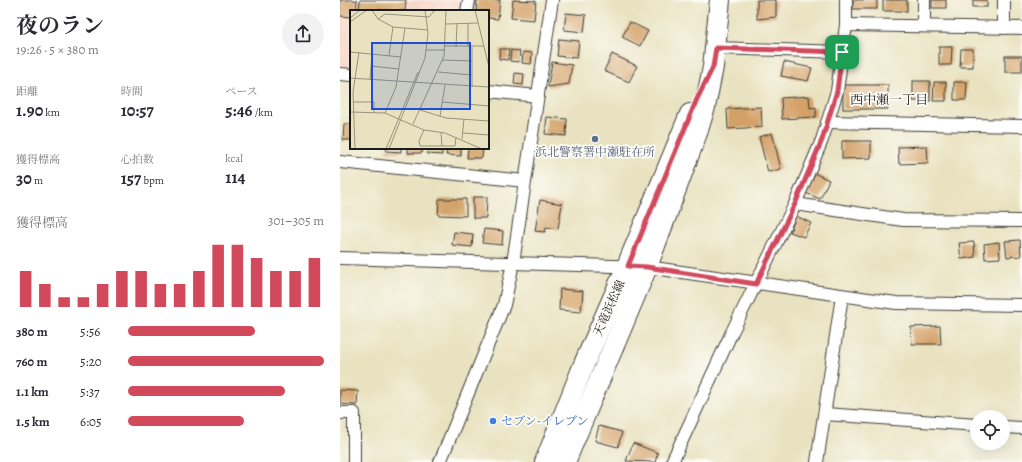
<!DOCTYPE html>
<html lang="ja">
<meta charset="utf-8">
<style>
:root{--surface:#fff;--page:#f2f2f3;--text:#2b2b33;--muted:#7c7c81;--accent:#d1495b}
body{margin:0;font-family:Alegreya,"Noto Serif JP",serif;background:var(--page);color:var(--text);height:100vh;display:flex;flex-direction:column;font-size:15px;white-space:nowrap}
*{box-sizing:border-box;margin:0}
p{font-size:13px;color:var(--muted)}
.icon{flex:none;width:22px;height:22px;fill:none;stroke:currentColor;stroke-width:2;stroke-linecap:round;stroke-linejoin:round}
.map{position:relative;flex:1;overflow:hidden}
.side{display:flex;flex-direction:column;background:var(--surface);width:340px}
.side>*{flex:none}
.controls{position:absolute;left:630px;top:410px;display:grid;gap:8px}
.controls a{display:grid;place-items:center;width:40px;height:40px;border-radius:50%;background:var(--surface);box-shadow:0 4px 16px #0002;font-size:20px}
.pin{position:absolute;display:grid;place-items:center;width:34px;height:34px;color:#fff;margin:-17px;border-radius:8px;box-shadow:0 2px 6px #0006}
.round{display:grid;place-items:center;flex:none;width:42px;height:42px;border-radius:21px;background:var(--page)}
.headline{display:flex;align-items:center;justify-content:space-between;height:68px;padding:0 16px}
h1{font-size:22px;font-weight:700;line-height:30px}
.stats{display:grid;grid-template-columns:repeat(3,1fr);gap:6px;height:68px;padding:4px 16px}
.stats div{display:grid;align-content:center}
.stats b{font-size:17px;font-weight:700}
.stats small{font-size:11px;font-weight:400}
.stats p{font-size:11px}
.chart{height:112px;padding:8px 16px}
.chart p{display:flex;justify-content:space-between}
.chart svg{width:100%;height:72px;margin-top:4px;stroke:var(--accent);stroke-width:6}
ul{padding:0 16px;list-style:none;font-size:13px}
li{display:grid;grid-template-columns:64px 48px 1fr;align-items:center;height:30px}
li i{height:10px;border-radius:5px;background:var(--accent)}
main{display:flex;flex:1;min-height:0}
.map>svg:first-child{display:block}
.built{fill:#f6d2c3}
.building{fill:#d3a167}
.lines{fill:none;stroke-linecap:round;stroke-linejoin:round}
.street-casing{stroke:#3b3a35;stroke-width:14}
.primary-casing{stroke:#3b3a35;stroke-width:22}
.street{stroke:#fff;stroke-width:12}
.primary{stroke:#fff;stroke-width:20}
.route-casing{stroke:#fff;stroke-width:8}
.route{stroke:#d1495b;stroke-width:5}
.service-dot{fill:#5c6f8a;stroke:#fdfcf7;stroke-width:1.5}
.shop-dot{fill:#3f7fe0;stroke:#fdfcf7;stroke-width:1.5}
.labels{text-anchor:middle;stroke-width:3.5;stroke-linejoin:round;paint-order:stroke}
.service-label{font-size:12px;fill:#4e5e75;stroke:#fdfcf7}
.street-label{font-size:12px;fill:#1c1c1c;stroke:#fdfcf7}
.shop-label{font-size:12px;fill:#366cbe;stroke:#fdfcf7;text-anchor:start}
.neighbourhood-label{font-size:13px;fill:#1c1c1c;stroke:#fdfcf7}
.inset-road{fill:none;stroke:#97937e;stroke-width:1}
.view{fill:#1d4ed8;fill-opacity:0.15;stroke:#1d4ed8;stroke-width:2}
.inset-edge{fill:none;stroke:#1c1c1c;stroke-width:2}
</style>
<main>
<section class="side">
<div class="headline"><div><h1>夜のラン</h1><p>19:26 · 5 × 380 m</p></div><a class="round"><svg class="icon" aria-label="share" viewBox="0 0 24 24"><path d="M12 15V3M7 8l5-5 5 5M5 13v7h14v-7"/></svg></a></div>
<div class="stats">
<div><p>距離</p><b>1.90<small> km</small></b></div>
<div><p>時間</p><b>10:57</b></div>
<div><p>ペース</p><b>5:46<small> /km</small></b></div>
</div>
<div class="stats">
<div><p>獲得標高</p><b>30<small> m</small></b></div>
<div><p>心拍数</p><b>157<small> bpm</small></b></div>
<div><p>kcal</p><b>114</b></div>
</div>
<div class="chart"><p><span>獲得標高</span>301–305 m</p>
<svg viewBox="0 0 160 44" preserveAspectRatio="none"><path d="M5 44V22M15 44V30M25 44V38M35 44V38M45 44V30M55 44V22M65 44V22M75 44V30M85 44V30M95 44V22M105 44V6M115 44V6M125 44V14M135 44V22M145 44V22M155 44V14"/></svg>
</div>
<ul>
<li><b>380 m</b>5:56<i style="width:65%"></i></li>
<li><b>760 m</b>5:20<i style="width:100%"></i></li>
<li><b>1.1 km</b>5:37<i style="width:80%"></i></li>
<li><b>1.5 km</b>6:05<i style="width:59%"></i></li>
</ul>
</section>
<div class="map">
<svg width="682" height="462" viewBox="0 0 682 462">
<rect width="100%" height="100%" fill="#fdfcf7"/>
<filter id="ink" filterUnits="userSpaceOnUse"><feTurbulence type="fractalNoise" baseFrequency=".025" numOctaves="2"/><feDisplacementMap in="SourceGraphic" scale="8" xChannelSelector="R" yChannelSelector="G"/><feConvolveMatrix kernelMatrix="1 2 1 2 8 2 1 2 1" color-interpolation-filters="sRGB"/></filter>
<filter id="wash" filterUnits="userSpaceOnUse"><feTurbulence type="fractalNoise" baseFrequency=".012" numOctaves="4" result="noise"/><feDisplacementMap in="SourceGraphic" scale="16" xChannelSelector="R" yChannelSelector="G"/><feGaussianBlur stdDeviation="0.9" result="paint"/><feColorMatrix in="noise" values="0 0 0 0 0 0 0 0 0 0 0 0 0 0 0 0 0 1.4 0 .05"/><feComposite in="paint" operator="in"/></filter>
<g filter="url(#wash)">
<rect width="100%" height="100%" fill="#e9e2c0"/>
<!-- built -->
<polygon class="built" points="0,0 121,0 120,11 11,11 11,69 0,68"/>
<g id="blocks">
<!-- building -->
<g class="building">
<polygon points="0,0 17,0 16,11 11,11 11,17 0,16"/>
<polygon points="20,0 66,0 65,11 19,9"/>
<polygon points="137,0 160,0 158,19 148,18 148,11 136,11"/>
<polygon points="173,0 196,1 194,20 171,18"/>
<polygon points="417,0 436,0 436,17 417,19"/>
<rect x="513" y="0" width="24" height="9"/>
<rect x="543" y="0" width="24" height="11"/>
<rect x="592" y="0" width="14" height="8"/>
<rect x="633" y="0" width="14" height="7"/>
<polygon points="226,13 246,15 244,32 224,30"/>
<polygon points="290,22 308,31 300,46 282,37"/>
<polygon points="219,39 239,41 237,58 217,56"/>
<polygon points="599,47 612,47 611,65 599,65"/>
<polygon points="160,49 169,49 168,60 159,59"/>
<polygon points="621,49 633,49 633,67 620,67"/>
<polygon points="171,50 180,51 179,62 170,61"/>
<polygon points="183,52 192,53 191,64 182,63"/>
<polygon points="272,54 297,66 289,82 264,71"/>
<rect x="665" y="56" width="17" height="16"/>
<polygon points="212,62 232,65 229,84 208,87"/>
<polygon points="444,62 472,68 468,81 441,76"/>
<polygon points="175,73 184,74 183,85 174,84"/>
<rect x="573" y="81" width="17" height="20"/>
<polygon points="594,82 606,82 606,101 593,101"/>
<polygon points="614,82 627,82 626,100 614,100"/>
<rect x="503" y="85" width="45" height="24"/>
<polygon points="469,96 470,108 476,107 476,117 442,119 441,98"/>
<polygon points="421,107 422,127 388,129 387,109"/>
<polygon points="207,117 227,119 226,136 205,134"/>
<polygon points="4,124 11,124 11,140 3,140"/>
<polygon points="432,133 441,169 428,172 419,137"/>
<polygon points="502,141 531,141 531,158 502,159"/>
<polygon points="587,146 588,163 559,164 558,147"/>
<polygon points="46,148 61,148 61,152 46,151"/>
<polygon points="68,148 83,148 82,153 68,153"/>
<polygon points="88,148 102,148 102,155 87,154"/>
<polygon points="107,148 121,148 121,156 106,155"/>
<polygon points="128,148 143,148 142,158 127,158"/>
<polygon points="474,173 489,180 480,199 466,193"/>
<polygon points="133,197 147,197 146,218 133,218"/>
<polygon points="99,199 126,199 126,216 98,215"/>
<polygon points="200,200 222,204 218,229 206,227 205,232 195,231"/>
<polygon points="456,216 471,223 464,237 450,232"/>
<polygon points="144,229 163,231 162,245 142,243"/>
<polygon points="114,232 133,234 132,247 112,245"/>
<polygon points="680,240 681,256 667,257 665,241"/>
<polygon points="634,242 635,257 621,259 619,243"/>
<polygon points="659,242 660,258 645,259 644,244"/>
<polygon points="220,289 243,291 241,312 219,310"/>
<polygon points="600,326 601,344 572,344 571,327"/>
<polygon points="0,390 18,391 17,405 0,404"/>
<polygon points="259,426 282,432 278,447 255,441"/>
<polygon points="293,443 318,453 315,462 286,461"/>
</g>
</g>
</g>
<g filter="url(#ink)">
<use href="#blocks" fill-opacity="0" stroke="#3b3a35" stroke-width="1"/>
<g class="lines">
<!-- street casing -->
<g class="street-casing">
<g id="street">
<polyline points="127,11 129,0"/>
<polyline points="506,25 682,28"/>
<polyline points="584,26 584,0"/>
<polyline points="664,28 664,0"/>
<polyline points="376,48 502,52"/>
<polyline points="0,74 11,75"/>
<polyline points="148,91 198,96"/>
<polyline points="487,122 682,126"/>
<polyline points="0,162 185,181"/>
<polyline points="455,204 563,220 682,221"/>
<polyline points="0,258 307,267 556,303 682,305"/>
<polyline points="0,413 14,413 14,462"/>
<polyline points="485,414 637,425"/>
<polyline points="663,427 682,428"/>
<polyline points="100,462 164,305 173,263 212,0"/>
<polyline points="332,462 392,332 455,204 482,140 497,91 506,25 506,0"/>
<polyline points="477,462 502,296"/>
</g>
</g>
<!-- primary casing -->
<g class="primary-casing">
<g id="primary">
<polyline points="205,462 244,364 287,266 350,114"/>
<polyline points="225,462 307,267 357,133 365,107 373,67 380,0"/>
</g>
</g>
<!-- street -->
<use href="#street" class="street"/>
<!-- primary -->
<use href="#primary" class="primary"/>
</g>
</g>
<g class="lines" filter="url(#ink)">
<!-- route casing -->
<g class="route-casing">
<polygon id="route" points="376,48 502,52 497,91 482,140 455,204 416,284 307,267 288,266 357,99 373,67"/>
</g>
<!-- route -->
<use href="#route" class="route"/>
</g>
<!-- markers -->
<circle class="service-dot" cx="255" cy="139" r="4"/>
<circle class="shop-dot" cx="153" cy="421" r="4"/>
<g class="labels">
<!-- service labels -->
<g class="service-label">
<text x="255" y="156">浜北警察署中瀬駐在所</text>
</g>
<!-- street labels -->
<g class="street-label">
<text transform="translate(269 308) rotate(-66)" y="4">天竜浜松線</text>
</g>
<!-- shop labels -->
<g class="shop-label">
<text x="161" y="425">セブン-イレブン</text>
</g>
<!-- neighbourhood labels -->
<g class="neighbourhood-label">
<text x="549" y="104">西中瀬一丁目</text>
</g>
</g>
<!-- overview -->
<g transform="translate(10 10)">
<rect width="139" height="139" fill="#e9e2c0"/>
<path class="inset-road" d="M 22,0 L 28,9 L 35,4 L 79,7 L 85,0M 125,0 L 139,57M 0,8 L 10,0M 28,9 L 43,17 L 78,20M 0,12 L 17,0M 96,14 L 128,13M 95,36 L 134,36M 106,37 L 107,14M 118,37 L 118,13M 76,40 L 95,40M 0,42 L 51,47M 39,45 L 43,17M 92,50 L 122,51M 21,56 L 49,59M 88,62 L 122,65M 0,68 L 139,77M 20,70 L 22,43M 122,77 L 122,37M 3,92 L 24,92 L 24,102M 92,92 L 139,96M 70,100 L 96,108 L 139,111M 0,102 L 35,103 L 74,120 L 95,123 L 132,139M 35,103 L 46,77 L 55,18M 90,106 L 95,75M 63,114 L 94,46 L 96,0M 74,120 L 69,131 L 70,136 L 105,136 L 106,127M 91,122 L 92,136M 113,123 L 139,125M 112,129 L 114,109M 5,139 L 3,82 L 9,42M 36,139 L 68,62M 39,139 L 75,48 L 78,23 L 75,0"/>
<path class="view" d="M 22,33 L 120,33 L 120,99 L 22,99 Z"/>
<rect width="139" height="139" class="inset-edge"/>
</g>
</svg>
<div class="controls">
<a><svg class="icon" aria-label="locate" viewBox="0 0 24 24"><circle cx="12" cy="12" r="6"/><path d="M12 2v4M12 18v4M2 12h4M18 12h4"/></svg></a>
</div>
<div class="pin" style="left:502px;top:52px;background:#1e9e55"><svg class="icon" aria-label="arrive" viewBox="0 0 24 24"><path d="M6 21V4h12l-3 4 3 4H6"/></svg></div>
</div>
</main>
